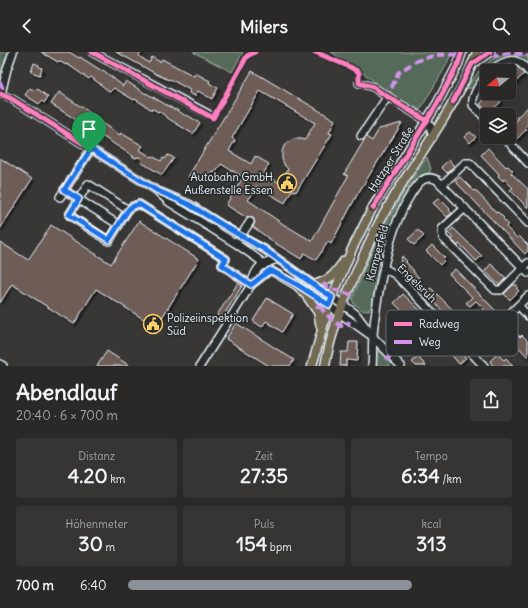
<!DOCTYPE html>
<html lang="de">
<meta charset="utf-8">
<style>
:root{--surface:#2a2928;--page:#363534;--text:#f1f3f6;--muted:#a5a6a8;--line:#464545;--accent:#8c9099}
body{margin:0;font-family:Delius,sans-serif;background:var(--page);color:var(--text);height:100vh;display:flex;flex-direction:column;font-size:15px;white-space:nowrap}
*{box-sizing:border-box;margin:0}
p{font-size:13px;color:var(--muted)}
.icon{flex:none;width:22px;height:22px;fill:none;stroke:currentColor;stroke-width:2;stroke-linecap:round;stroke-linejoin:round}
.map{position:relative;height:314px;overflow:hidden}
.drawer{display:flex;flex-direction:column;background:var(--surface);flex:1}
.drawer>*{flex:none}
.needle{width:26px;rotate:251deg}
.controls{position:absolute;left:480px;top:12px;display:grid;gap:8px}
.controls a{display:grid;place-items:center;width:36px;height:36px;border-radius:4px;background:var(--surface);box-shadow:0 4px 16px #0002,0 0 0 1px var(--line);font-size:20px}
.pin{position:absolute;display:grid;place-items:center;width:34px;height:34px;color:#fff;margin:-41px -17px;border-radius:50% 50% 50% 0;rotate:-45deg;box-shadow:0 0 4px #0007}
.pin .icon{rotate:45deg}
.round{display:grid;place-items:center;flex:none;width:42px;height:42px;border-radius:4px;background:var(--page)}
.overview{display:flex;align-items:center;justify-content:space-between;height:68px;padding:0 16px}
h1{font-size:22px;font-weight:800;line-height:30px}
.figures{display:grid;grid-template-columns:repeat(3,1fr);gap:6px;height:68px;padding:4px 16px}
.figures div{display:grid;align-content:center;border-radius:4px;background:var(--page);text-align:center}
.figures b{font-size:20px;font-weight:800}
.figures small{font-size:11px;font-weight:400}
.figures p{font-size:11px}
ul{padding:0 16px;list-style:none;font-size:13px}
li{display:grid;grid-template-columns:64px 48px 1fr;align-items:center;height:30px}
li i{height:10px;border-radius:5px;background:var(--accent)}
header{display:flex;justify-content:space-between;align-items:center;height:52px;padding:0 16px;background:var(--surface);font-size:18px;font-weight:800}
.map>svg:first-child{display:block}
.green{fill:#546b58;stroke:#9eaea8}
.building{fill:#6e5d57;stroke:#e8f1f8;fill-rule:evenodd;filter:url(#shadow)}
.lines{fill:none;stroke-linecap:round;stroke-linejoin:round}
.minor-casing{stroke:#e8f1f8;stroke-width:10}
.major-casing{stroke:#e8f1f8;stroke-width:11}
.minor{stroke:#2a2d2e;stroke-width:7}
.major{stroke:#736b52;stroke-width:8}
.quiet{stroke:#d193ec;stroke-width:4;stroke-dasharray:8 4;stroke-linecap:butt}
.cycleway-casing{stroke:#2a2d2e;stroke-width:8}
.cycleway{stroke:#ff80c0;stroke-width:5}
.route-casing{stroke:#fff;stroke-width:8}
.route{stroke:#1a73e8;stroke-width:5}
.labels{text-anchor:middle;stroke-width:3.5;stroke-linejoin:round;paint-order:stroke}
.street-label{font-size:11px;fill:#e8f1f8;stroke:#2a2d2e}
.poi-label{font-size:11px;fill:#e8f1f8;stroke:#2a2d2e;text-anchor:end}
.key{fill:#2a2d2e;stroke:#63686b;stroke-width:1}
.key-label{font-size:11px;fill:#e8f1f8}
</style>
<header><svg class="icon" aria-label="back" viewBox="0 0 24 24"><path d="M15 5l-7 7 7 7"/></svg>Milers<svg class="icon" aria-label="search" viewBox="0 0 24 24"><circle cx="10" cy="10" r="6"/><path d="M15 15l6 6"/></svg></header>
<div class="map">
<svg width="528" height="314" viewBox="0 0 528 314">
<defs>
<filter id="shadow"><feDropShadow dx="2" dy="2" stdDeviation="1" flood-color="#0009"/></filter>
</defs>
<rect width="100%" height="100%" fill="#383736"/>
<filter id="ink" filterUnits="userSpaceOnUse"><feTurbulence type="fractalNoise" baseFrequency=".025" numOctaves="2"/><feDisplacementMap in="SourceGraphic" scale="8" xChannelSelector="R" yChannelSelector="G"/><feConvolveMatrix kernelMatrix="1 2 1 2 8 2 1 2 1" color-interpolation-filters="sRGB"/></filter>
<g filter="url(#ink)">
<!-- green -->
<g class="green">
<polygon points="0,0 10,0 0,31"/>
<polygon points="193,0 243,0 232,20"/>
<polygon points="331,0 452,0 446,14 420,58 387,40 361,19"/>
<polygon points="507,2 526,4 528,5 528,14 521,7 516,6 508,6 498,10 487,19 475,35 466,37 479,19 492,7"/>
<path d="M 427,105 L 431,117 L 429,122 L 418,125 L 404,145 L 390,175 L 378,213 L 372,253 L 369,258 L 364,259 L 354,252 L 352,247 C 359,231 365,214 372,199 C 388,167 407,134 427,105 Z"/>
<polygon points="378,300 381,300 392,311 389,314 375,314 376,302"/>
</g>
<!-- building -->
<g class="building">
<polygon points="41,0 69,0 79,6 80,5 102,19 103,18 123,34 126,29 146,42 146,41 175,58 175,57 186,64 187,63 200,71 193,82 169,67 159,59 158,60 153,57 152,58 135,47 134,48 114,36 110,40 91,25 89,27 67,12 66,13 59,9 58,10"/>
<polygon points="116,0 142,0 139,4 149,11 152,5 160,10 162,7 194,24 195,21 210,29 209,31 218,36 212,47 198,39 195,44 189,41 190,38 170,27 169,28 156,22 142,14"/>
<polygon points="34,11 39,13 39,15 42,16 40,23 31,20"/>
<polygon points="514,14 518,15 524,22 509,37 509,19"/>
<path d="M 252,19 L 335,68 L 329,81 L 332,82 L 296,140 L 292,138 L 285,151 L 256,134 L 255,139 L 248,148 L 283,172 L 312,189 L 348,124 L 344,122 L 366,85 L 372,89 L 379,77 L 402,71 L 357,143 L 331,192 L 328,190 L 316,208 L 304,201 L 301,207 L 275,191 L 253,175 L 255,170 L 253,166 L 250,165 L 247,166 L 226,153 L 243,125 L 221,112 L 216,120 L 188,125 L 218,75 ZM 260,39 L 315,71 L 305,88 L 301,87 L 294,87 L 287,91 L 284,94 L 282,100 L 282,107 L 285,114 L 288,117 L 280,131 L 264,121 L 269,112 L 255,104 L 251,112 L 229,99 L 235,88 L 232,86 Z"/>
<polygon points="30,36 33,38 33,37 35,38 36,37 39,38 48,45 44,51 42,49 39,52 25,43"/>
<polygon points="59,40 95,64 94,66 120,83 121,81 143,94 140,98 151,105 152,104 161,109 163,106 165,107 168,103 174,106 162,123 144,112 142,112 141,105 133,106 133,104 51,52"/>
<polygon points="491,41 507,41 499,48 501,50 489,61 480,52"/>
<polygon points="528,55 528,73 525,75 527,77 515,89 509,83 509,76 518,67 516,66"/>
<polygon points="470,80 476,85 470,91 464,85"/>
<polygon points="488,96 506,115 508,114 513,119 511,121 528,137 528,156 510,138 513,136 504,127 503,129 498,124 499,122 481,103"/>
<polygon points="0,106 32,127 0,177"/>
<polygon points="449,108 454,114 447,121 441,115"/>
<polygon points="460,125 474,139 475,138 497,161 498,160 504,166 503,167 508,172 506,175 517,186 519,184 528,193 528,199 525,202 455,129"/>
<polygon points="439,146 450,157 449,158 452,161 447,165 433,151"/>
<polygon points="139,169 199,207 156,275 96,237 74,272 12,232 0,251 0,190 28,208 51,173 111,212"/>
<polygon points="453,176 482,204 476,209 465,197 459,192 458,194 452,188 453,186 448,181"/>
<polygon points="418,178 424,184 414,193 408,187"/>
<polygon points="432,193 445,206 443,208 444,209 440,213 426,199"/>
<polygon points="402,204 407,209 406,210 414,219 413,219 420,227 415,232 399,216 402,213 400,211"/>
<polygon points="491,212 506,226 499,233 485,219"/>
<polygon points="455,217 496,259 490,265 484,258 484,257 476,249 470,254 466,251 472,245 449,222"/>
<polygon points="238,231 242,234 222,266 217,263"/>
<polygon points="513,233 517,233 517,237 519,239 510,248 504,242"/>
<polygon points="431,236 462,267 456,273 425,241"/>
<polygon points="403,242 426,264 419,271 408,260 405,262 394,251"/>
<polygon points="267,246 293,262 282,280 266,269 262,275 253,269"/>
<polygon points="236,271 294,308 290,314 269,314 226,287"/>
<polygon points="513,277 520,285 522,283 528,289 528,305 512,288 510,290 508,288 498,299 493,294 494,293 502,284 503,285"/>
<polygon points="349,290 358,290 357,309 346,308 346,314 340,314 341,300 348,300"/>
<polygon points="455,295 466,306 459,312 449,300"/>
<polygon points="107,299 130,314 97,314"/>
<polygon points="497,302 504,308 506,306 513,314 493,314 490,309"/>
<polygon points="418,305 426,314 416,314 412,310"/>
</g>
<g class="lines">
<!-- minor casing -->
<g class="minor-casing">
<g id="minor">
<polyline points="92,0 208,62"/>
<path d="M 491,19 C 498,13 509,5 518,10 C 522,11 525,16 528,19"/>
<path d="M 487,23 C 481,30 471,43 473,53 L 487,68"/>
<polyline points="359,31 373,35 380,40 427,69 430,73 433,85"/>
<polyline points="0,42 12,47 156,138 169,150 235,191 258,207 270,218 321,248 373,285"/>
<polyline points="1,42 7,17 13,0"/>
<polyline points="361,84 388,44"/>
<polyline points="504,85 528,111"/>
<polygon points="88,132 128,158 109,189 69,163"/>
<polyline points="442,133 465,111 470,111 528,171"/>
<polyline points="64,138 119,173"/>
<polyline points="161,140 189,152 241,185 264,197 314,233 352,259 356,262 373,285 401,314"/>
<polyline points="60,145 91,97"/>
<polyline points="465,156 442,177 443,186 495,238 501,238 528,211"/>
<polyline points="128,158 131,155 139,152 226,207 222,213 251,233"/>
<polyline points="238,188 250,170"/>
<polyline points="384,216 396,223 484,314"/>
<polyline points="251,233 270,218"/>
<polyline points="519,254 528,264"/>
<polyline points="471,300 528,244"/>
<polyline points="0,312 3,314"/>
<path d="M 200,314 L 251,233 C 256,214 260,213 277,207"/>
<path d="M 372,314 C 373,304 372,294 373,283 C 375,260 379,237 384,214 C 390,189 397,164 411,142 C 417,133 424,121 437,128 L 528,221"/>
</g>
</g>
<!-- major casing -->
<g class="major-casing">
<g id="major">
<polyline points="472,12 490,0"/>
<polyline points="296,232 306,243 318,260 321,275"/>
<path d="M 314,233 C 331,228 334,223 344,209"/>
<polyline points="312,314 329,253 352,197 373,155 437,52 458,12 462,0"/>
<path d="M 325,314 C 330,285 340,257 352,230 C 361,209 369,189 380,169 C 387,156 395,143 403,130 C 429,88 460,47 477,0"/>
</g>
</g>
<!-- minor -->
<use href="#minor" class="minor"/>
<!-- major -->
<use href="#major" class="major"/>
<!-- quiet -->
<g class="quiet">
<path d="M 494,0 L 495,4 C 507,0 517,0 528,4"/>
<polyline points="0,30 3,37"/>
<polyline points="380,40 388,38 392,35 398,21 416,9 436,3 462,2"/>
<polyline points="323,231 326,235 352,243"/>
<polyline points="319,254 331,267 341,274 348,272 349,269"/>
<polyline points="316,256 319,254 326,235"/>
<polyline points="386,308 394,300"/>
</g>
<!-- cycleway casing -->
<g class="cycleway-casing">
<g id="cycleway">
<polyline points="92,0 213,66 247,4 255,0"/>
<polyline points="315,0 350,15 359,20 359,31 373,35 380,40 427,69"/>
<polyline points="0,42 12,47 156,138"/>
<polyline points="453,50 472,12 490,0"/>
<polyline points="373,156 437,52 458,12 462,0"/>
</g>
</g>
<!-- cycleway -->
<use href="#cycleway" class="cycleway"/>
</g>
</g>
<g class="lines" filter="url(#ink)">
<!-- route casing -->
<g class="route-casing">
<polygon id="route" points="91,97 156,138 188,152 241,184 264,197 314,233 332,245 329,253 296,232 270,218 251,233 222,213 226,207 139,152 131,155 128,158 109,188 69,163 79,147 64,138"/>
</g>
<!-- route -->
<use href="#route" class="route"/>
</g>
<!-- icons -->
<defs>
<g id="civic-ring" transform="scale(1)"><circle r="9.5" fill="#2a2d2e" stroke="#ffd166" stroke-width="1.5"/><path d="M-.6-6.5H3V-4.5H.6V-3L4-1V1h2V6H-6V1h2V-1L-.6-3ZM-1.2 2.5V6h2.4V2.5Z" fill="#ffd166"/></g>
</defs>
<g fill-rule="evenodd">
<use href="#civic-ring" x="287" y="131"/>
<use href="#civic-ring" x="153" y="272"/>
</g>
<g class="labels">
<!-- street labels -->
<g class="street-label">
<text transform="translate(391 107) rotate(-58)" y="4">Hatzper Straße</text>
<text transform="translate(377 201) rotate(-75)" y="4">Kamperfeld</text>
<text transform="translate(417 231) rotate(44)" y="4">Engelsruh</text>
</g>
<!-- poi labels -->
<g class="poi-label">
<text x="273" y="129">Autobahn GmbH<tspan x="273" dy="13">Außenstelle Essen</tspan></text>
<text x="167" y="270" text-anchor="start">Polizeiinspektion<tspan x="167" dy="13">Süd</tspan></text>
</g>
</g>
<!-- legend -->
<rect x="386" y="258" width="132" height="46" rx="6" class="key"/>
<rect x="394" y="270" width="18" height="4" fill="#ff80c0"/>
<rect x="394" y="288" width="18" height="4" fill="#d193ec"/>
<g class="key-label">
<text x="419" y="276">Radweg</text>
<text x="419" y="294">Weg</text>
</g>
</svg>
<div class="controls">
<a><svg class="needle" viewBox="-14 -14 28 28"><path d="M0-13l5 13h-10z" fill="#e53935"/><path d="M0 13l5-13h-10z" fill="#a5a6a8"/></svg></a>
<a><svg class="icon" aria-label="layers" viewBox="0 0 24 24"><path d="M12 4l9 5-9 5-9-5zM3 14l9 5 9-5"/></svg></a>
</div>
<div class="pin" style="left:89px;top:101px;background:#1e9e55"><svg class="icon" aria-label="arrive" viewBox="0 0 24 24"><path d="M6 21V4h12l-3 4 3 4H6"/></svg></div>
</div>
<section class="drawer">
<div class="overview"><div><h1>Abendlauf</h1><p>20:40 · 6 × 700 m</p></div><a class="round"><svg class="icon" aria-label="share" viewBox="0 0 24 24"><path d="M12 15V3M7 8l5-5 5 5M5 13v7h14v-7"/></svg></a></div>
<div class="figures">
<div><p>Distanz</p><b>4.20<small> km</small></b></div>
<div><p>Zeit</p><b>27:35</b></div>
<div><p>Tempo</p><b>6:34<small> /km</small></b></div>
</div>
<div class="figures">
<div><p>Höhenmeter</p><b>30<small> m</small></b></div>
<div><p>Puls</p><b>154<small> bpm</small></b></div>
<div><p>kcal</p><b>313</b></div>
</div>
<ul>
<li><b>700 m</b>6:40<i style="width:74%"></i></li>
</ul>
</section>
